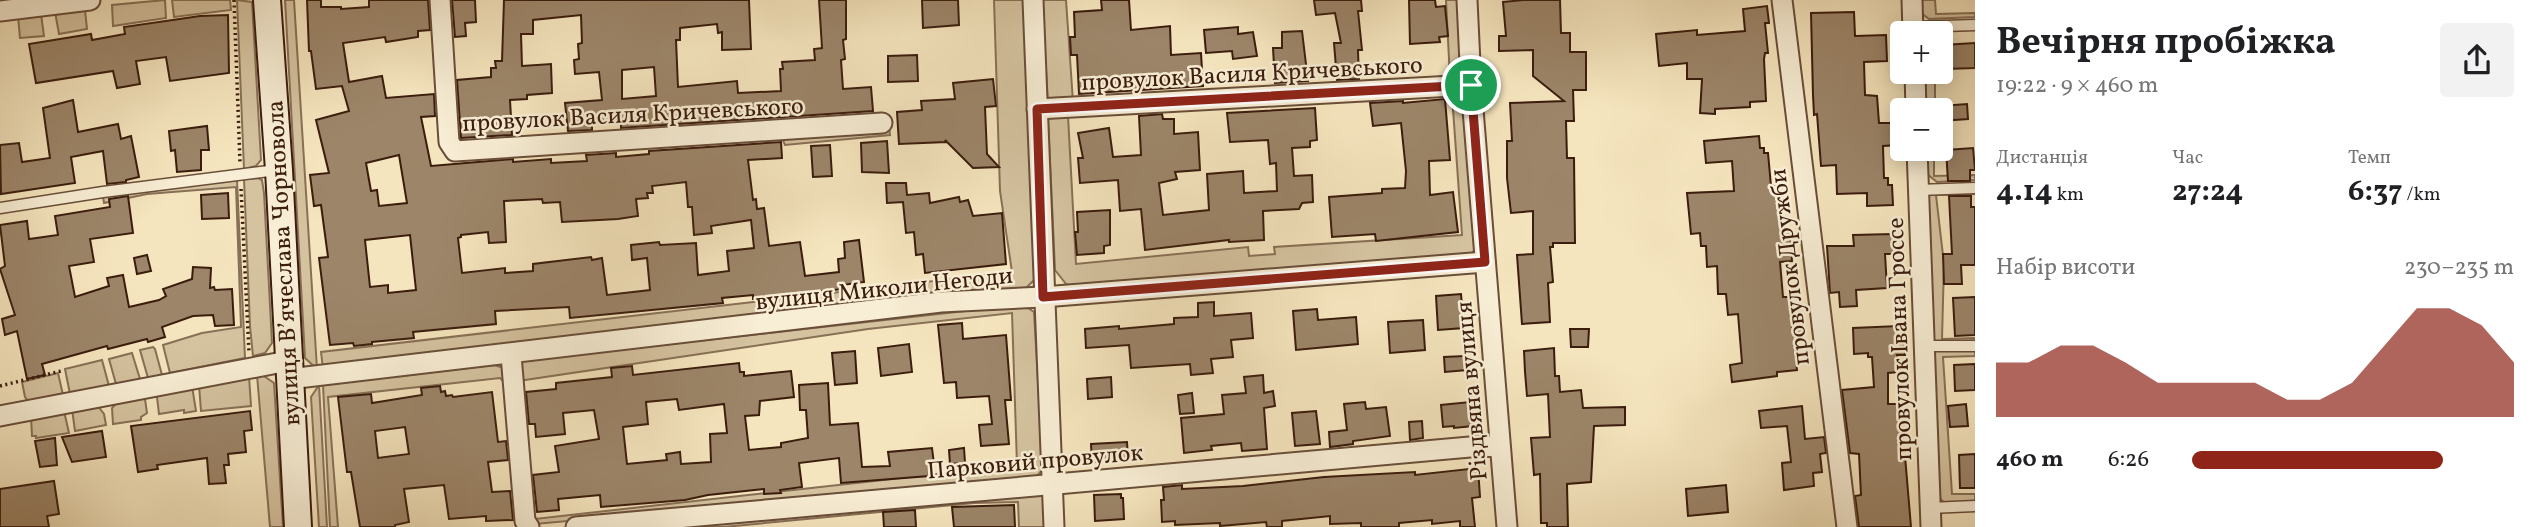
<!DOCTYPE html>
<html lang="uk">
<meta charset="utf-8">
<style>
:root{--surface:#fff;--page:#f2f2f2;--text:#202124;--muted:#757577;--accent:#8f2418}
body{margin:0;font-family:Vollkorn,serif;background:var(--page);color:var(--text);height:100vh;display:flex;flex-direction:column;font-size:26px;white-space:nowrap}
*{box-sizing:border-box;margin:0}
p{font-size:23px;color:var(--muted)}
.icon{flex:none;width:38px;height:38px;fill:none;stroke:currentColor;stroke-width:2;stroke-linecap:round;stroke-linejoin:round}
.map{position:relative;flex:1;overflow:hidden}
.details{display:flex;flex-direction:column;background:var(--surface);width:560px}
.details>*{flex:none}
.tools{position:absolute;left:1890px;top:21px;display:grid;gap:14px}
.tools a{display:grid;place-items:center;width:63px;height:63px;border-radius:7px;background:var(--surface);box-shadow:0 4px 18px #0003;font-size:35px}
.pin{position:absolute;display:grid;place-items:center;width:60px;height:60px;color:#fff;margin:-30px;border:4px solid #fff;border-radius:50%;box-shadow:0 2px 7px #0007}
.round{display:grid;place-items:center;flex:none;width:74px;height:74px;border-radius:7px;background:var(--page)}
.summary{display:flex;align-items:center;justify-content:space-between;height:119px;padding:0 21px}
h1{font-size:38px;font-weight:700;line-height:52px}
.metrics{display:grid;grid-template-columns:repeat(3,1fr);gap:10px;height:119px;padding:7px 21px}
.metrics div{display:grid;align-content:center}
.metrics b{font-size:30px;font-weight:700}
.metrics small{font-size:19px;font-weight:400}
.metrics p{font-size:19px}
.chart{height:196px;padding:14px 21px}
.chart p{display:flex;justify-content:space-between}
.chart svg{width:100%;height:126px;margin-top:7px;fill:var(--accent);opacity:.7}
ul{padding:0 21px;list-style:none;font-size:23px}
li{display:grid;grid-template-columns:112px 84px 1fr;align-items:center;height:52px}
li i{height:18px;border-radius:9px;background:var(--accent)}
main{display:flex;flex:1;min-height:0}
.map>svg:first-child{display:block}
.green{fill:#d5c3a0;stroke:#887056;stroke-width:2}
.building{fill:#9c8569;stroke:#3b1c0d;stroke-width:2;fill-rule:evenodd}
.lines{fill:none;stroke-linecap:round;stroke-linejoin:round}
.lane-casing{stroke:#6a4e39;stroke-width:13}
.street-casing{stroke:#6a4e39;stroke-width:23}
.secondary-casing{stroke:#3b1c0d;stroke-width:30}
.path{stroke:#3b1c0d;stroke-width:3.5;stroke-dasharray:2 3.5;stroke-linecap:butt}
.lane{stroke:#f8eed5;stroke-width:10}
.street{stroke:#f8eed5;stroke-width:19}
.secondary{stroke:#f8eed5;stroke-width:26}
.route-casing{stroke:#fff;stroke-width:14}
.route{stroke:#8f2418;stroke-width:9}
.labels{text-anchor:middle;stroke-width:5;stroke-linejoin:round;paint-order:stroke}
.street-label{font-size:24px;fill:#3b1c0d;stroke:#f8eed5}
</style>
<main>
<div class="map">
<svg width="1975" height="527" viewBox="0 0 1975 527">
<rect width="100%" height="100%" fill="#f5e5be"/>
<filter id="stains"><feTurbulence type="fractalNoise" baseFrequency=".00286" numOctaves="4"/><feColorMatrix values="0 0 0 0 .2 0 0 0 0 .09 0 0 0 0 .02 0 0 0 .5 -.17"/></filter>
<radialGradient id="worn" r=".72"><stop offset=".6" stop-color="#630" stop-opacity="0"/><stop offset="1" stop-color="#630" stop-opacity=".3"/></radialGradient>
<!-- green -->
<g class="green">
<polygon points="165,0 166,18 113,26 112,5"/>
<polygon points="172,0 230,0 231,10 174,17"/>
<polygon points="237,0 252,2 261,160 256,166 244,169"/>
<polygon points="285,0 294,0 317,369 305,358"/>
<polygon points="994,0 1024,0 1035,279 1026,288 323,369 321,352 1012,272 1000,191"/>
<polygon points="1042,0 1066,0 1073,102 1048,104"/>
<polygon points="1446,0 1461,0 1465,75 1450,79"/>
<polygon points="1920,0 1935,0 1936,14 1975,13 1975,17 1929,19 1921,13"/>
<polygon points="85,10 87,29 59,34 55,12"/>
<polygon points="41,14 44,36 20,38 18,16"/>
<polygon points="1924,72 1935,72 1935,110 1925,110"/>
<polygon points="1463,89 1479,244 1472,253 1463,257 1078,288 1066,284 1055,270 1048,117 1068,116 1076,264 1248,247 1249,256 1275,254 1274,247 1462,235 1452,95"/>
<polygon points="889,127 890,135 785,145 781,136"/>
<polygon points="1927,149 1934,149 1934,176 1975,175 1975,180 1937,182 1927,174"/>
<polygon points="258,178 262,180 264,193 272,343 265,353 253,356 250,326 244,179"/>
<polygon points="237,180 245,358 170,373 163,345 202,333 241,327 236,187 147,194 104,203 103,197"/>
<polygon points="1975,190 1975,194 1936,195 1944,264 1942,339 1975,338 1975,342 1934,341 1928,192"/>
<polygon points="1010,306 1028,308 1034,312 1043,469 1037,476 989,483 535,524 534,519 1017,465 1012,313 868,329 518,381 520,361"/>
<polygon points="153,347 155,349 162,375 148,378 140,350"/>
<polygon points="1975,348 1975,356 1943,357 1952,494 1975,494 1975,502 1945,503 1937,496 1932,349"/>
<polygon points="132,353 140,379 116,384 109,359"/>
<polygon points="102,360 109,386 70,394 65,369"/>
<polygon points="494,365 504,368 509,387 500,378 328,397 338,527 330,527 323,385"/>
<polygon points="58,373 63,395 29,402 25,397 22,382"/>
<polygon points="261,374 274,383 283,527 270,527 257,375"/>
<polygon points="249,376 251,406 201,411 199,385"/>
<polygon points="319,385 327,527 319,527 311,397"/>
<polygon points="192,386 196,411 184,413 184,410 159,414 157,397 159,392"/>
<polygon points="143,397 145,399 147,413 141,417 141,420 113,424 112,408 118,401"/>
<polygon points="97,405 104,414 106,425 75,431 72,409"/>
<polygon points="64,411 69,433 36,438 36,436 32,436 31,417"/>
<polygon points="1043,493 1045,527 1019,527 1018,502 974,503 724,527 649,527"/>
</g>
<!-- building -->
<g class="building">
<path d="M 307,0 L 321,0 L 321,7 L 341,7 L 341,9 L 369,7 L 369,0 L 428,0 L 430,30 L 418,31 L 418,37 L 386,42 L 385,37 L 343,43 L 349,82 L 382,76 L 386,98 L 434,94 L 435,116 L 421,117 L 431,166 L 513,159 L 513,162 L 551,159 L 551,163 L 587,161 L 586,155 L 616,153 L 616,157 L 649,154 L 649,151 L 781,142 L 782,158 L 748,160 L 753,200 L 756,199 L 757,209 L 764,208 L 769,246 L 800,242 L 805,276 L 839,272 L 838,259 L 845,258 L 844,242 L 859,240 L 864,282 L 842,285 L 843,289 L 753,299 L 753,295 L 722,298 L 723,303 L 570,318 L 569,307 L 495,311 L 496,324 L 413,332 L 414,338 L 372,342 L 372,344 L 354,346 L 353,343 L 330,345 L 319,258 L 328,257 L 321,205 L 314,206 L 310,175 L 329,173 L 316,120 L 349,111 L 342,86 L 316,89 L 311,51 L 309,51 ZM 399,155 L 407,203 L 379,206 L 377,190 L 371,191 L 366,163 ZM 686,182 L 688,207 L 692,207 L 694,235 L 712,233 L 711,226 L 751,220 L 754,248 L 727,251 L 729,271 L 698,275 L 696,243 L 660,245 L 659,242 L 631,245 L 632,260 L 647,258 L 650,290 L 607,295 L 602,258 L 592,260 L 591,257 L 533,264 L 533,271 L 505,273 L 505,268 L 462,273 L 458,238 L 461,237 L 461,235 L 488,232 L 489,243 L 506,242 L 504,201 L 542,199 L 543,203 L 560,202 L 562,222 L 618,219 L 638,216 L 636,199 L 648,198 L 647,193 L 653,193 L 652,186 ZM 410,235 L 416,290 L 388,293 L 388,285 L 370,287 L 365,240 Z"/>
<polygon points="452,0 475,0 476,22 465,23 466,36 455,37"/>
<path d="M 504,0 L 749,0 L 751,49 L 722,50 L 722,32 L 718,33 L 717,24 L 680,28 L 680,40 L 676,40 L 678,87 L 737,81 L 738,93 L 781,91 L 780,69 L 783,69 L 782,62 L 815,60 L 814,49 L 822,48 L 819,0 L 846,0 L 846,39 L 843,40 L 845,59 L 841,60 L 843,89 L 871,87 L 873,111 L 621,128 L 621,121 L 592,123 L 592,130 L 568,131 L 565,103 L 602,100 L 599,72 L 575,74 L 574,60 L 579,59 L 578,44 L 582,43 L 581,15 L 533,20 L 533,34 L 521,34 L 522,66 L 551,64 L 552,93 L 527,95 L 527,99 L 510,100 L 512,135 L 461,138 L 457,80 L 491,77 L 491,68 L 496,68 L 495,61 L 502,61 ZM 654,67 L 656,96 L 622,99 L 622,70 Z"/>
<polygon points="922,0 958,0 959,25 923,28"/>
<polygon points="1101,0 1129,0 1131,30 1170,26 1171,55 1201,53 1203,86 1079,94 1077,55 1071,55 1070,37 1075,37 1074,12 1102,10"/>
<polygon points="1314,0 1361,0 1362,11 1358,11 1362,50 1358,50 1359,79 1337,80 1334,43 1341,43 1335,13 1316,15"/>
<polygon points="1409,0 1435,0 1436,7 1445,6 1448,36 1439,37 1440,42 1410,44"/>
<polygon points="1523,0 1560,0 1561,33 1570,33 1570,52 1586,52 1586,90 1573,90 1574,121 1566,121 1567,158 1574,158 1575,243 1553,243 1553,247 1550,247 1553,282 1548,283 1550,322 1522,324 1517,255 1533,254 1533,211 1511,213 1507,178 1507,141 1512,141 1510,103 1564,101 1533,76 1533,50 1499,51 1499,36 1506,36 1503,2"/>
<polygon points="1767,6 1769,23 1765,23 1768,53 1765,53 1764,59 1766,101 1750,102 1750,107 1715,109 1715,114 1700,113 1702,79 1687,79 1687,63 1659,66 1656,34 1697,30 1697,35 1745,31 1743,9"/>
<polygon points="1854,12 1855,36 1886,35 1887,61 1864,62 1865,95 1877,96 1879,123 1897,123 1898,145 1883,146 1884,178 1888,178 1888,185 1892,185 1893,205 1867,206 1867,193 1837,194 1836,165 1821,166 1817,114 1814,115 1813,95 1811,13"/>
<polygon points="228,15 229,73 170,81 166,57 136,61 140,84 117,88 113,71 36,83 29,44 91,34 92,40 125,34 124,27 200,16"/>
<polygon points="1238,27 1238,34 1253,32 1257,56 1233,59 1232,51 1206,53 1204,30"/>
<polygon points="1302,31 1308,81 1275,83 1273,48 1282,48 1282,32"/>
<polygon points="1975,43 1975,68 1945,69 1943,45"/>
<polygon points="917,55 918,81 888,82 888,56"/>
<polygon points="993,79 996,106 985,107 987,154 999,167 973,168 945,140 946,142 899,144 897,112 922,110 921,101 955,99 953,83"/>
<polygon points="1445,99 1450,160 1429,161 1430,195 1453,192 1458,232 1376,241 1375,234 1332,237 1329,197 1382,193 1382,189 1405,188 1406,171 1401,123 1373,126 1370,103 1403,101 1403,103"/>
<polygon points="73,100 78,132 118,124 121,139 131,136 139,177 126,180 126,182 107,184 103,151 71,157 75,183 1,194 0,145 19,143 22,162 50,158 43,108"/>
<polygon points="1967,104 1968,119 1941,121 1941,106"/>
<polygon points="1315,108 1317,140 1310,141 1310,147 1292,148 1294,176 1312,175 1313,202 1302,203 1299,209 1263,211 1264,240 1229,242 1229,240 1145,250 1141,209 1120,211 1118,180 1080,183 1078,158 1083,158 1078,133 1109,128 1113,157 1141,155 1139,116 1162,114 1163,119 1174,119 1174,134 1198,132 1200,170 1175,172 1177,179 1159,183 1163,215 1209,210 1207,174 1243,171 1244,193 1277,191 1276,163 1270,164 1268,140 1230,142 1227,113"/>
<polygon points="207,126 209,150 201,150 201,170 177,172 175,150 171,151 169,131"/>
<polygon points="1759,136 1760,148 1764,148 1764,153 1768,153 1771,186 1777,185 1781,230 1790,230 1792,261 1780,262 1783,297 1789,297 1792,327 1803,326 1804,340 1794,341 1797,370 1777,372 1777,376 1732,382 1730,365 1742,363 1738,314 1728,315 1726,294 1718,294 1717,266 1707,267 1706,246 1701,246 1700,233 1691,234 1687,193 1734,191 1732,161 1706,163 1704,141"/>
<polygon points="887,141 889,173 862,172 861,143"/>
<polygon points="830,145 832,176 813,177 811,146"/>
<polygon points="1973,148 1975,170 1970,170 1970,181 1948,181 1946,150"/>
<polygon points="886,183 906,183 907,195 929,193 930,203 959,197 960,202 968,200 973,216 1002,213 1006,264 925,273 923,254 916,255 914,232 906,233 903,202 887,203"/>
<polygon points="228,193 229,218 202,219 201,195"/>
<polygon points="128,196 133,233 90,239 94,262 69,266 75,297 109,286 107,278 123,275 129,307 159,300 166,296 163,289 192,279 193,267 211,268 210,288 214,287 215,290 232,289 234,325 215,326 213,315 193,316 162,327 165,337 148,342 147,339 108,349 107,346 42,364 45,375 27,379 17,331 5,335 2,319 15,315 0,269 5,266 0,225 27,221 29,239 58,235 55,216 110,207 109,199"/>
<polygon points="1949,196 1971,196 1971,207 1975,207 1975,265 1961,265 1962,284 1944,284 1943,254 1952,254"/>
<polygon points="1110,210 1110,245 1104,246 1104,253 1077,255 1075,232 1078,232 1077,212"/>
<polygon points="1893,234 1894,254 1885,254 1887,288 1856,290 1857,306 1840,307 1839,292 1830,293 1827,246 1854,246 1853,235"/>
<polygon points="147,255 151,271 137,274 134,258"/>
<polygon points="1461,294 1464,328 1438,330 1436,296"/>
<polygon points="1975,297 1975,335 1955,336 1953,298"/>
<polygon points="1214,302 1214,316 1251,313 1253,338 1231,340 1233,357 1211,359 1213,373 1191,375 1190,364 1131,368 1129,345 1086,348 1085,329 1119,326 1119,329 1174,324 1174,318 1198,317 1198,303"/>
<polygon points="1317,309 1318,320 1356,317 1358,344 1296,350 1293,311"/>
<polygon points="1423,320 1425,350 1390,353 1388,322"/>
<polygon points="962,323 963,339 1006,335 1011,400 1005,400 1009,444 981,446 979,425 992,424 989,396 957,398 956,382 944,383 938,325"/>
<polygon points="1899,326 1899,339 1904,339 1905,355 1897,355 1898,372 1888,373 1888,404 1899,404 1901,456 1905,456 1911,527 1859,527 1855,496 1861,495 1859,454 1850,453 1842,390 1874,387 1872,357 1868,357 1868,353 1854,354 1853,328"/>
<polygon points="1570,329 1589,329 1588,347 1571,347"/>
<polygon points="909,344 912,372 881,376 878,348"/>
<polygon points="1554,348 1555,376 1559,376 1560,392 1581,390 1583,408 1625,407 1625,425 1594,426 1591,482 1567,484 1568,527 1547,527 1547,523 1541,523 1540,474 1534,475 1531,438 1550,437 1548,394 1527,396 1525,372 1524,351"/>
<polygon points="855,351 857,383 835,385 832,353"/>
<polygon points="1465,356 1467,370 1445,372 1444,357"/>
<path d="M 739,363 L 740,372 L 744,372 L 744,376 L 791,371 L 794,397 L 760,401 L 759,415 L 745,416 L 749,450 L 781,447 L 781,443 L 808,438 L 806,410 L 800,410 L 799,385 L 828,383 L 830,425 L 858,423 L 862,467 L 890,466 L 888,452 L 932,448 L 934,464 L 928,464 L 929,476 L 841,483 L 839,458 L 799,463 L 802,487 L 780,490 L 781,493 L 764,494 L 764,489 L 708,495 L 685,500 L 601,507 L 600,495 L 558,499 L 559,510 L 537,512 L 533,475 L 559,472 L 555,446 L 599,439 L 594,410 L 563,413 L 565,434 L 536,437 L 535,424 L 529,424 L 526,392 L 556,389 L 556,383 L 612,377 L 611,368 L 632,366 L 633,375 ZM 677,399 L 679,410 L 724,404 L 727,433 L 710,434 L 711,462 L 681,464 L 680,452 L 666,454 L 667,460 L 627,464 L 623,427 L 648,424 L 646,402 Z"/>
<polygon points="1975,364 1975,390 1955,391 1954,365"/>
<polygon points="1263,375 1264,393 1273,391 1275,406 1264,408 1267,449 1242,451 1241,443 1211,446 1212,450 1184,453 1181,418 1224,414 1222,395 1246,393 1244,377"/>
<polygon points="1111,377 1112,397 1088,399 1087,379"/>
<path d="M 440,386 L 441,392 L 445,391 L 446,396 L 452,395 L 453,397 L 492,392 L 498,442 L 506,441 L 508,460 L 488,462 L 492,492 L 510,491 L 513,520 L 486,521 L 486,516 L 449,519 L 444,485 L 404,489 L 409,522 L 395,525 L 395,527 L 360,527 L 351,472 L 347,472 L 338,397 L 371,394 L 372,403 L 422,395 L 421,388 ZM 405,427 L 409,454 L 378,458 L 375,431 Z"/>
<polygon points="1192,393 1194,413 1180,414 1178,395"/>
<polygon points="1365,402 1366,409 1386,407 1390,436 1353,441 1353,444 1330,447 1329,432 1347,430 1344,404"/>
<polygon points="1470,402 1473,426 1454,428 1454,426 1443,427 1441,405"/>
<polygon points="1966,404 1968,426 1950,427 1948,406"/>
<polygon points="1802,406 1805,439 1824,437 1826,453 1820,454 1822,472 1813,473 1814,486 1784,490 1782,463 1791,462 1787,426 1761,428 1759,411"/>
<polygon points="250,411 252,430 244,431 246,452 228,454 229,465 224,465 226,483 209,484 207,458 157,465 158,469 138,472 131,426"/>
<polygon points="1316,411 1320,444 1295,446 1292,413"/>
<polygon points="1422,421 1423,438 1410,440 1409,422"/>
<polygon points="102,431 106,457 72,462 62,437"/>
<polygon points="55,438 57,465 40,467 35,441"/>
<polygon points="1127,442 1128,459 1092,462 1091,444"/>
<polygon points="964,448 965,463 950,464 949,450"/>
<polygon points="1975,454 1975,488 1960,488 1959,455"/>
<polygon points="1478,468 1480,497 1472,498 1475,527 1460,527 1460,521 1432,524 1432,520 1399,523 1399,527 1361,527 1361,523 1330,524 1330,516 1282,521 1282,527 1267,527 1266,522 1220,526 1220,523 1175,525 1175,521 1162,522 1161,500 1164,500 1163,487 1182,485 1182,489 1243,486 1324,477 1415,472 1415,475"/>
<polygon points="54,481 59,514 47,516 49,527 0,527 0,489"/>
<polygon points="1726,485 1728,512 1688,516 1686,489"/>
<polygon points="1121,494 1121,498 1123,498 1124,519 1095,521 1094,495"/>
<polygon points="1014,505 1015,527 954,527 952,507"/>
<polygon points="915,510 916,527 884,527 883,512"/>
</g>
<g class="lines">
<!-- lane casing -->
<g class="lane-casing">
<g id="lane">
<polyline points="1913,27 1975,25"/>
<polyline points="1918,190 1975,188"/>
<polyline points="0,208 103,192 277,170"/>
<polyline points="1924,346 1975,346"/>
<polyline points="1930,508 1975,506"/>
</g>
</g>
<!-- street casing -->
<g class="street-casing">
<g id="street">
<polyline points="440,0 449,142 455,151 882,123"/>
<polyline points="1033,0 1054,527"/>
<polyline points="1467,0 1471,85 1507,527"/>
<polyline points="1782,0 1847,527"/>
<polyline points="1912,0 1913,33"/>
<polyline points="0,11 90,0"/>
<polyline points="1915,72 1916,110"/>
<polyline points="1037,109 1471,85"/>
<polyline points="1917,149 1931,527"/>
<polyline points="511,355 525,521 529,527"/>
<polyline points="289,379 941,302 1043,297 1485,262"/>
<polyline points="0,416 288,361"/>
<polyline points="576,527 1481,446 1499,447"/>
</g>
</g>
<!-- secondary casing -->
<g class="secondary-casing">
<polyline id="secondary" points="267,0 279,170 298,527"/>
</g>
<!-- path -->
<g class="path">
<polyline points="234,0 240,162"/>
<polyline points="241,189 249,352"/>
<polyline points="0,386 61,371"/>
</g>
<!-- lane -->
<use href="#lane" class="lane"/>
<!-- street -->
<use href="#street" class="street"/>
<!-- secondary -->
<use href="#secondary" class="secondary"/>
</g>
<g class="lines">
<!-- route casing -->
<g class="route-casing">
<polygon id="route" points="1471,85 1485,262 1043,297 1037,109"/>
</g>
<!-- route -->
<use href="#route" class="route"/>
</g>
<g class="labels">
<!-- street labels -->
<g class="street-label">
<text transform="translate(1252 73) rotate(-3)" y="8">провулок Василя Кричевського</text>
<text transform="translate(633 114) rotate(-3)" y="8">провулок Василя Кричевського</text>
<text transform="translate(283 263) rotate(-93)" y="8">вулиця Вʼячеслава Чорновола</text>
<text transform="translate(1789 267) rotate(-97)" y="8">провулок Дружби</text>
<text transform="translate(884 288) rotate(-6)" y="8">вулиця Миколи Негоди</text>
<text transform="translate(1899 339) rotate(-92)" y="8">провулок Івана Гроссе</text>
<text transform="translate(1471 391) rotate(-95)" y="8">Різдвяна вулиця</text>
<text transform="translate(1035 461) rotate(-5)" y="8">Парковий провулок</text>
</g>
</g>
<rect width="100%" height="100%" filter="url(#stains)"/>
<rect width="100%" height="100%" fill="url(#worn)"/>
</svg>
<div class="tools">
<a>+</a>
<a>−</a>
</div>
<div class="pin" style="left:1471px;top:85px;background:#1e9e55"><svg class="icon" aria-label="arrive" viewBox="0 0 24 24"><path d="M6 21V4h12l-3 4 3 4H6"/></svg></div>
</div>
<section class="details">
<div class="summary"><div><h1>Вечірня пробіжка</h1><p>19:22 · 9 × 460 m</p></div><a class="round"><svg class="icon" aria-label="share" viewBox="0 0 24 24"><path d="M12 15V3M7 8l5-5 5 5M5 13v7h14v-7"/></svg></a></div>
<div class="metrics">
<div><p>Дистанція</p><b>4.14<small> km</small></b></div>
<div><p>Час</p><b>27:24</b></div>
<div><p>Темп</p><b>6:37<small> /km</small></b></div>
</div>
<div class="chart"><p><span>Набір висоти</span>230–235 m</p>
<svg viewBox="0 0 160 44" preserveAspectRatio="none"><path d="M0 44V25L10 25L20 19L30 19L40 25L50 32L60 32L70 32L80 32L90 38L100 38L110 32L120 19L130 6L140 6L150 12L160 25V44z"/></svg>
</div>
<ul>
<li><b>460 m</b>6:26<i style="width:78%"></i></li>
</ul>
</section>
</main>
